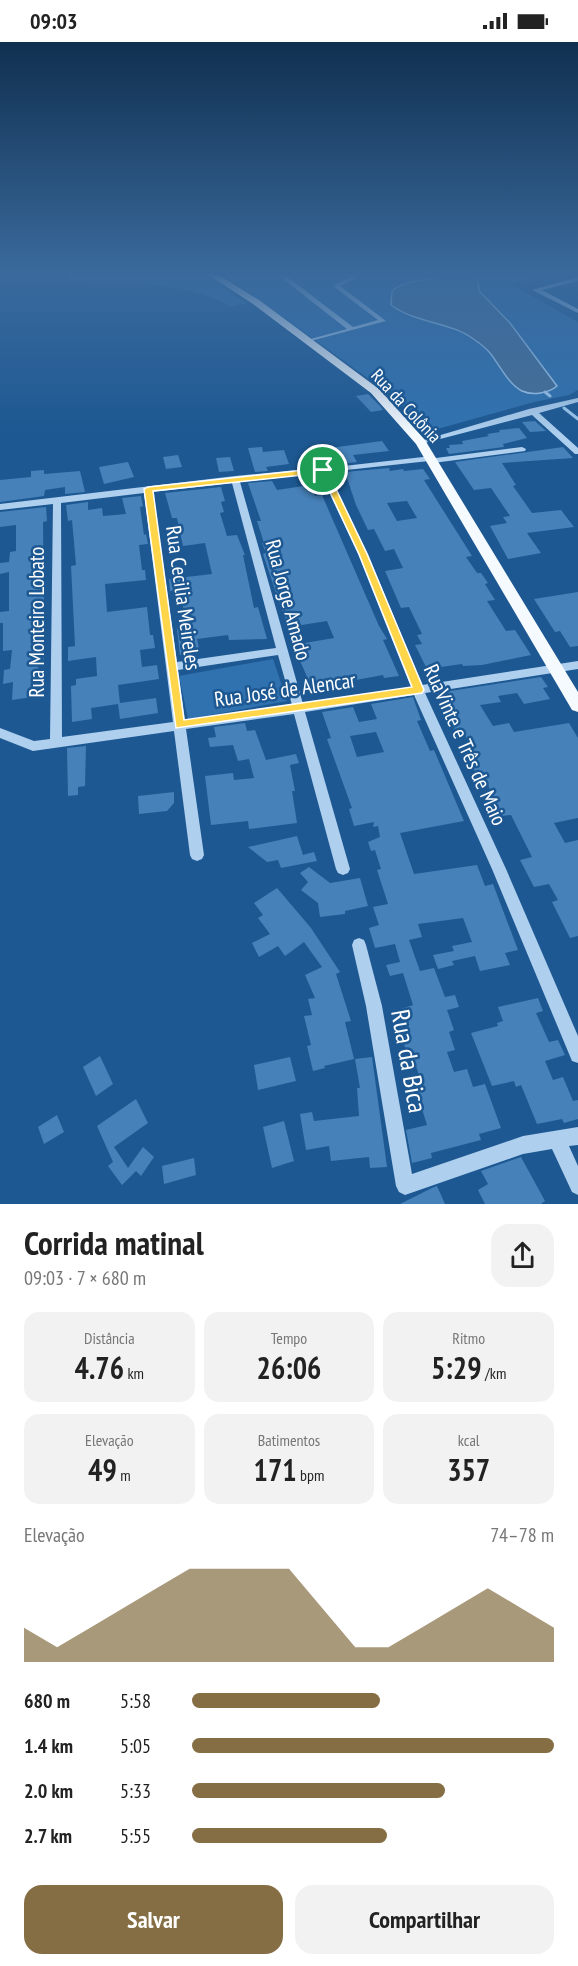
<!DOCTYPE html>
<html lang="pt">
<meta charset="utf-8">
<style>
:root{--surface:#fff;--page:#f2f2f2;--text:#222;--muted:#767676;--accent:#856e44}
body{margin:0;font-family:"PT Sans Narrow",sans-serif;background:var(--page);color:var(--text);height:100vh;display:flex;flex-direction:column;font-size:22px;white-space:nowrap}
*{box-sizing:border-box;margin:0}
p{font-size:20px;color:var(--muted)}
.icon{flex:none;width:33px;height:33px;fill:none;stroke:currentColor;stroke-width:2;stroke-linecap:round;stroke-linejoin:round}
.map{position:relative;height:1162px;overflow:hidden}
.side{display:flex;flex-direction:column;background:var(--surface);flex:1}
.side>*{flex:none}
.pin{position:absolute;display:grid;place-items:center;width:51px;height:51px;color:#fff;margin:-26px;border:3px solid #fff;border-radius:50%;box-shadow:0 2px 6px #0007}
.round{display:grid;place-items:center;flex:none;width:63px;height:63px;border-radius:18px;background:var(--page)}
.overview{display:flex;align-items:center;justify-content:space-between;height:102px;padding:0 24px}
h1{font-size:33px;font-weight:600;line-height:45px}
.stats{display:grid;grid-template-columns:repeat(3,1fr);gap:9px;height:102px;padding:6px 24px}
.stats div{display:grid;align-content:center;border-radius:15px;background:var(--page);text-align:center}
.stats b{font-size:30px;font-weight:600}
.stats small{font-size:16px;font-weight:400}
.stats p{font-size:16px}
.chart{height:168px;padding:12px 24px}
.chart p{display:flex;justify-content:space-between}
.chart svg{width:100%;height:108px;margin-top:6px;fill:var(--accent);opacity:.7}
.action{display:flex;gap:12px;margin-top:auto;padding:12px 24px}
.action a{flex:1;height:69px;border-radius:18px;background:var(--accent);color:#fff;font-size:24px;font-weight:600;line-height:69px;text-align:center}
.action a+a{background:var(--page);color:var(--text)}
ul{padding:0 24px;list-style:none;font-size:20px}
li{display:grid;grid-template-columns:96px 72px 1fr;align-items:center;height:45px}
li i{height:15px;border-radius:8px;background:var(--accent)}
.status{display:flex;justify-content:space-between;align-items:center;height:42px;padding:0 30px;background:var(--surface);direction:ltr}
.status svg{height:16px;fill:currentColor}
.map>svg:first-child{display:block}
.green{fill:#3072b0}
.water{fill:#466f98;stroke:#a1cbf0;stroke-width:1.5}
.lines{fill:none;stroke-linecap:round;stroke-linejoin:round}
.stream{stroke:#a1cbf0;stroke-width:3}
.building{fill:#4681b9;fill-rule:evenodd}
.minor{fill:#aecfee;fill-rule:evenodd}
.major{fill:#f5faff;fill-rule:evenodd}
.route{fill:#ffd54a;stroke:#fff;stroke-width:1.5;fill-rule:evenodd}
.labels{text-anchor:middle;stroke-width:5;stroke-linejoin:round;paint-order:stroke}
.far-street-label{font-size:18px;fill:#fff;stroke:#1d5892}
.street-label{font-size:21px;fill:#fff;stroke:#1d5892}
.near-street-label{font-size:26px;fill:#fff;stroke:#1d5892}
</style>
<div class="status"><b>09:03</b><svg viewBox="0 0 49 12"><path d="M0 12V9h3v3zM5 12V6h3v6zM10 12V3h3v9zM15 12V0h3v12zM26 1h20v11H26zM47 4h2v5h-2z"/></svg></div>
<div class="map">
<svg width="578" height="1162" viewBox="0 0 578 1162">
<rect width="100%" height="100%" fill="#1d5892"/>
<!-- green -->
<g class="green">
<path d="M 73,230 L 199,230 L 247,261 L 231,265 C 195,240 110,239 67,238 Z"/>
<polygon points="220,230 558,230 561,232 511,242 578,280 578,348 569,353 534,360 423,391 397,357"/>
<polygon points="273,617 287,659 188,677 179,634"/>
</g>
<!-- water -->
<path class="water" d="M 444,230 L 477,231 L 479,249 L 510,281 L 557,344 C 549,351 533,354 522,349 C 508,342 499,322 490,311 C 485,305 478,300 472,296 C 450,280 415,281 391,263 L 392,249 C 406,236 429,242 444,230 Z"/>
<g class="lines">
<!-- stream -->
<g class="stream">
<polyline points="545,350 550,354"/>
<polyline points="564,366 578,377"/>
</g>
</g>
<!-- building -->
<g class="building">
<polygon points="368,352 381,365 383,368 371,370 356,354"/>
<polygon points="535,379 546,389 530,390 522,380"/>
<polygon points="519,386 527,396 503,402 504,405 449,412 446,406 450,406 449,403 463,402 462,399 489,394 487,392 500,390 499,388"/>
<polygon points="382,399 389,409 353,413 357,420 341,422 330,406"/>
<polygon points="262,405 263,410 284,408 289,422 266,425 268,429 255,430 248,406"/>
<polygon points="563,405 573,416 502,421 516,443 513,444 532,471 561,468 574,485 527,491 541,511 508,517 490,484 507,481 503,475 510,474 491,446 474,448 455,420"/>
<polygon points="178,413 182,425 166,427 163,415"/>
<polygon points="230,415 234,429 219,430 216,416"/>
<polygon points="128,420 134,435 104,442 99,425"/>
<path d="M 389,426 L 390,429 L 403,427 L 404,429 L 423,427 L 430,437 L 424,438 L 472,514 L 466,515 L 477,531 L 481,531 L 488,541 L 485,542 L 495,558 L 487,559 L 506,589 L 515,588 L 531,613 L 482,623 L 463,624 L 462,622 L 427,627 L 415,603 L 422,602 L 417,593 L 422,592 L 409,565 L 401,566 L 385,529 L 403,526 L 394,507 L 385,509 L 374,487 L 368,488 L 356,463 L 345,430 ZM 407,459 L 417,476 L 397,479 L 387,461 Z"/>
<polygon points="44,428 44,432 80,429 85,450 65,452 65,445 45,448 44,454 0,460 0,438 31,435 31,429"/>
<polygon points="272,439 277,448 310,443 315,454 322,453 379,584 387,597 383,598 399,634 384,636 383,633 312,646 293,603 334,596 327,579 289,585 280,563 263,512 266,511 262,501 264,501 257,479 261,479 248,441"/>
<polygon points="221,445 225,459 221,460 224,470 220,471 227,494 237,493 245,513 243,513 254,566 258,565 267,597 229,598 228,593 197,597 199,606 195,607 196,611 180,613 177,587 181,586 181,582 186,581 180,548 170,549 169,537 212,532 205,501 183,504 177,476 172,476 165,451"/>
<polygon points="141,454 143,464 140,465 144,493 146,492 148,502 139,503 142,528 145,528 146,538 105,542 107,570 147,565 150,593 153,593 155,606 140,608 142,625 157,623 159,637 118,643 120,661 156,656 158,671 120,677 118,662 91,666 92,677 72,680 71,644 76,643 76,637 97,634 96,615 68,619 68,605 75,604 71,524 76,523 72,478 68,479 66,463 88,460 88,468 102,466 103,474 126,472 122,456"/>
<polygon points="46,465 47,479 43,480 44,563 37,564 35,608 35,611 44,610 43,621 38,621 39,654 12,658 13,640 3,642 4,628 10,627 12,608 3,609 3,581 0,581 0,570 9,569 9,530 0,532 0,521 9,520 10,510 16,509 16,483 0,485 0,470"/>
<polygon points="578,550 578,604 570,605 560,589 555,590 534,557"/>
<polygon points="541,635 548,645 543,646 550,657 524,662 517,651 498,654 501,660 480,663 493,684 509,681 514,690 569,681 578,696 578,776 554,781 565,801 578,798 578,894 570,896 552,860 558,858 549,842 534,845 520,818 532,815 511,773 502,774 482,730 476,732 470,718 476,717 464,691 457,692 437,651"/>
<path d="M 413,655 L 421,678 L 417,679 L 430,709 L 434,708 L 464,779 L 400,791 L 414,832 L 477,823 L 485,844 L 493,842 L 518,908 L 505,911 L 510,923 L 480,929 L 475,914 L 452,919 L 454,923 L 438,927 L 433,913 L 454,909 L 452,904 L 472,900 L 463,876 L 418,882 L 422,895 L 409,898 L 420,929 L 434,926 L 445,955 L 455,953 L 459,965 L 447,968 L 454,988 L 449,990 L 455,1008 L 447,1010 L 454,1030 L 467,1027 L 473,1045 L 485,1042 L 501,1086 L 479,1092 L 481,1098 L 431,1111 L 432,1116 L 412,1121 L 406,1088 L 427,1083 L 412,1035 L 419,1033 L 412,1012 L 407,1013 L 395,969 L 413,963 L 403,931 L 390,934 L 386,923 L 400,920 L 395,902 L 375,906 L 369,886 L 379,883 L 373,865 L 388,862 L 377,828 L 381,827 L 375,808 L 371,809 L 368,800 L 380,795 L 378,784 L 373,785 L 374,780 L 354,784 L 349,767 L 352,766 L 327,697 L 331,696 L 322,670 L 353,665 L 359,680 L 377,677 L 371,662 ZM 376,690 L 384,710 L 357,715 L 350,694 Z"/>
<polygon points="245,681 247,689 255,688 266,718 296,712 299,721 290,723 295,749 292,749 297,781 249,787 248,779 211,783 205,734 233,731 234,738 254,736 249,717 238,719 233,703 210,705 208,696 216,695 214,685"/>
<polygon points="86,704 85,744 78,745 78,753 68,754 67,706"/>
<polygon points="174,750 174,761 167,769 139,772 138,754"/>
<polygon points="297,794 303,813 314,810 317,819 281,826 278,818 267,820 248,805"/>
<polygon points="309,825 330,841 360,836 368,864 345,869 345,872 320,875 318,861 301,848 308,840 300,831"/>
<polygon points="277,846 311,886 340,930 336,932 351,979 345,980 354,1017 324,1024 325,1026 313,1029 307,1004 311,1003 304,974 312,973 308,957 315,956 305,933 322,925 304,900 285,914 278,904 259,915 252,901 270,892 258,876 263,873 254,861"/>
<polygon points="538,956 543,969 536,971 549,1000 558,998 565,1013 545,1019 553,1038 563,1035 573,1059 578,1058 578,1077 564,1081 562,1077 537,1082 521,1043 516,1045 514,1039 492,1044 471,991 498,984 497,981 503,979 498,965"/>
<polygon points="100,1014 113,1042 96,1054 83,1025"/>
<polygon points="290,1015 296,1039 258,1048 254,1023"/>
<polygon points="372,1015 387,1125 370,1126 369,1115 331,1119 329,1104 306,1108 300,1072 312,1070 314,1079 359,1074 357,1046 360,1046 355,1017"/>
<polygon points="136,1057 148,1081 114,1105 128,1126 143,1105 154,1115 141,1134 136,1129 122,1143 108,1124 113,1120 97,1084"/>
<polygon points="57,1073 64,1090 44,1102 38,1085"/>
<polygon points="284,1079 294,1119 272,1126 263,1085"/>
<polygon points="521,1115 545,1159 541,1162 485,1162 478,1148 488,1142 481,1129"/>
<polygon points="194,1116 196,1133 164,1142 162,1124"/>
<polygon points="437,1144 445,1162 400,1162 432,1146"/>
</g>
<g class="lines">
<!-- minor -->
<g class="minor">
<polygon points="274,230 281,230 353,285 378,278 333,244 350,235 345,230 351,230 356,236 355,237 340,244 386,279 307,300 307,298 347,287"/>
<polygon points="578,235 578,239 542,248 578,267 578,271 532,248"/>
<polygon points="578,356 578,360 539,371 578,406 578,412 575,412 532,373 421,402 417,400 529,367"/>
<path d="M 522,405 L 526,407 L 525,409 L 433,421 L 429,419 L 328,430 L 368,512 L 422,643 L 578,619 L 578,627 L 425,651 L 506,827 L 578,994 L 578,1021 L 572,1019 L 492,827 L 414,653 L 305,670 L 350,827 L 348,831 L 343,833 L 338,831 L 336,827 L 294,672 L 186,687 L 204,813 L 202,817 L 197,819 L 192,817 L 190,813 L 174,689 L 33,709 L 0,696 L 0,686 L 34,699 L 50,697 L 53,462 L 0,468 L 0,462 L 235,434 L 318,426 L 310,409 L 314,407 L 318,409 L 326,426 L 432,414 L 436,416 ZM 320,431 L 358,512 L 411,645 L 303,662 L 240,440 ZM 232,441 L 276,606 L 177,620 L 153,450 ZM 144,451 L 173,680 L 62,695 L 61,461 ZM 278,613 L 292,663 L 185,678 L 178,628 Z"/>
<polygon points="359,896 364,898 366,903 382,964 412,1132 523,1094 578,1085 578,1103 569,1104 578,1124 578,1153 572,1150 552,1107 523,1112 405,1153 399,1150 396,1144 366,964 352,903 354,898"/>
</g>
<!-- major -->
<polygon class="major" points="204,230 214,230 259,258 379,347 425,398 578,650 578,670 572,668 416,402 371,351 253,262"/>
</g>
<!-- sky -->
<linearGradient id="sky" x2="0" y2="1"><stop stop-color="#103050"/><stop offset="0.59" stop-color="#3a6a9d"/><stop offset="1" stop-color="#3a6a9d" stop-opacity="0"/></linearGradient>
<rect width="578" height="393" fill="url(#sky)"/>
<!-- route -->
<path class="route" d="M 323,426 L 327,428 L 367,512 L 424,648 L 422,651 L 176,686 L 144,447 L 148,445 ZM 321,431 L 359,512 L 412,645 L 184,678 L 153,449 Z"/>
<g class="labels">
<!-- far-street labels -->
<g class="far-street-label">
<text transform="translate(406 364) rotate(47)" y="6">Rua da Colônia</text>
</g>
<!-- street labels -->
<g class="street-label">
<text transform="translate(183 556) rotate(82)" y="7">Rua Cecilia Meireles</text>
<text transform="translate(288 558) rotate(75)" y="7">Rua Jorge Amado</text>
<text transform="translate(37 580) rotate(-90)" y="7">Rua Monteiro Lobato</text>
<text transform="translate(285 648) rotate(-8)" y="7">Rua José de Alencar</text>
<text transform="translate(465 703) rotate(66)" y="7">RuaVinte e Três de Maio</text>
</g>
<!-- near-street labels -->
<g class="near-street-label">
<text transform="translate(409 1019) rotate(80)" y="9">Rua da Bica</text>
</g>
</g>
</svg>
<div class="pin" style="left:323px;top:428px;background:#1e9e55"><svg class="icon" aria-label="arrive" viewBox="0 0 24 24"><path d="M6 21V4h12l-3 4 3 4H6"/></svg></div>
</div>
<section class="side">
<div class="overview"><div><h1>Corrida matinal</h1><p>09:03 · 7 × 680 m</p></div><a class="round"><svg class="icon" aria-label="share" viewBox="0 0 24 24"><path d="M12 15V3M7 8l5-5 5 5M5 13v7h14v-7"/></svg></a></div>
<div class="stats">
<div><p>Distância</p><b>4.76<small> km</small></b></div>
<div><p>Tempo</p><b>26:06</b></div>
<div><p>Ritmo</p><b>5:29<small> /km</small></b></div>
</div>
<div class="stats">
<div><p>Elevação</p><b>49<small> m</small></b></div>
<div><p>Batimentos</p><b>171<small> bpm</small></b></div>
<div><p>kcal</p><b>357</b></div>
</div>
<div class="chart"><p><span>Elevação</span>74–78 m</p>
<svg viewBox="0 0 160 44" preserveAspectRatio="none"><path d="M0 44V30L10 38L20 30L30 22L40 14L50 6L60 6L70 6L80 6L90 22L100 38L110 38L120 30L130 22L140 14L150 22L160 30V44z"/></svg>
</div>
<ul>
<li><b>680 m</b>5:58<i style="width:52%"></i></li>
<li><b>1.4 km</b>5:05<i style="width:100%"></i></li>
<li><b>2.0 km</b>5:33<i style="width:70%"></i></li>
<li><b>2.7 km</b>5:55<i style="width:54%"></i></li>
</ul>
<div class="action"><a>Salvar</a><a>Compartilhar</a></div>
</section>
